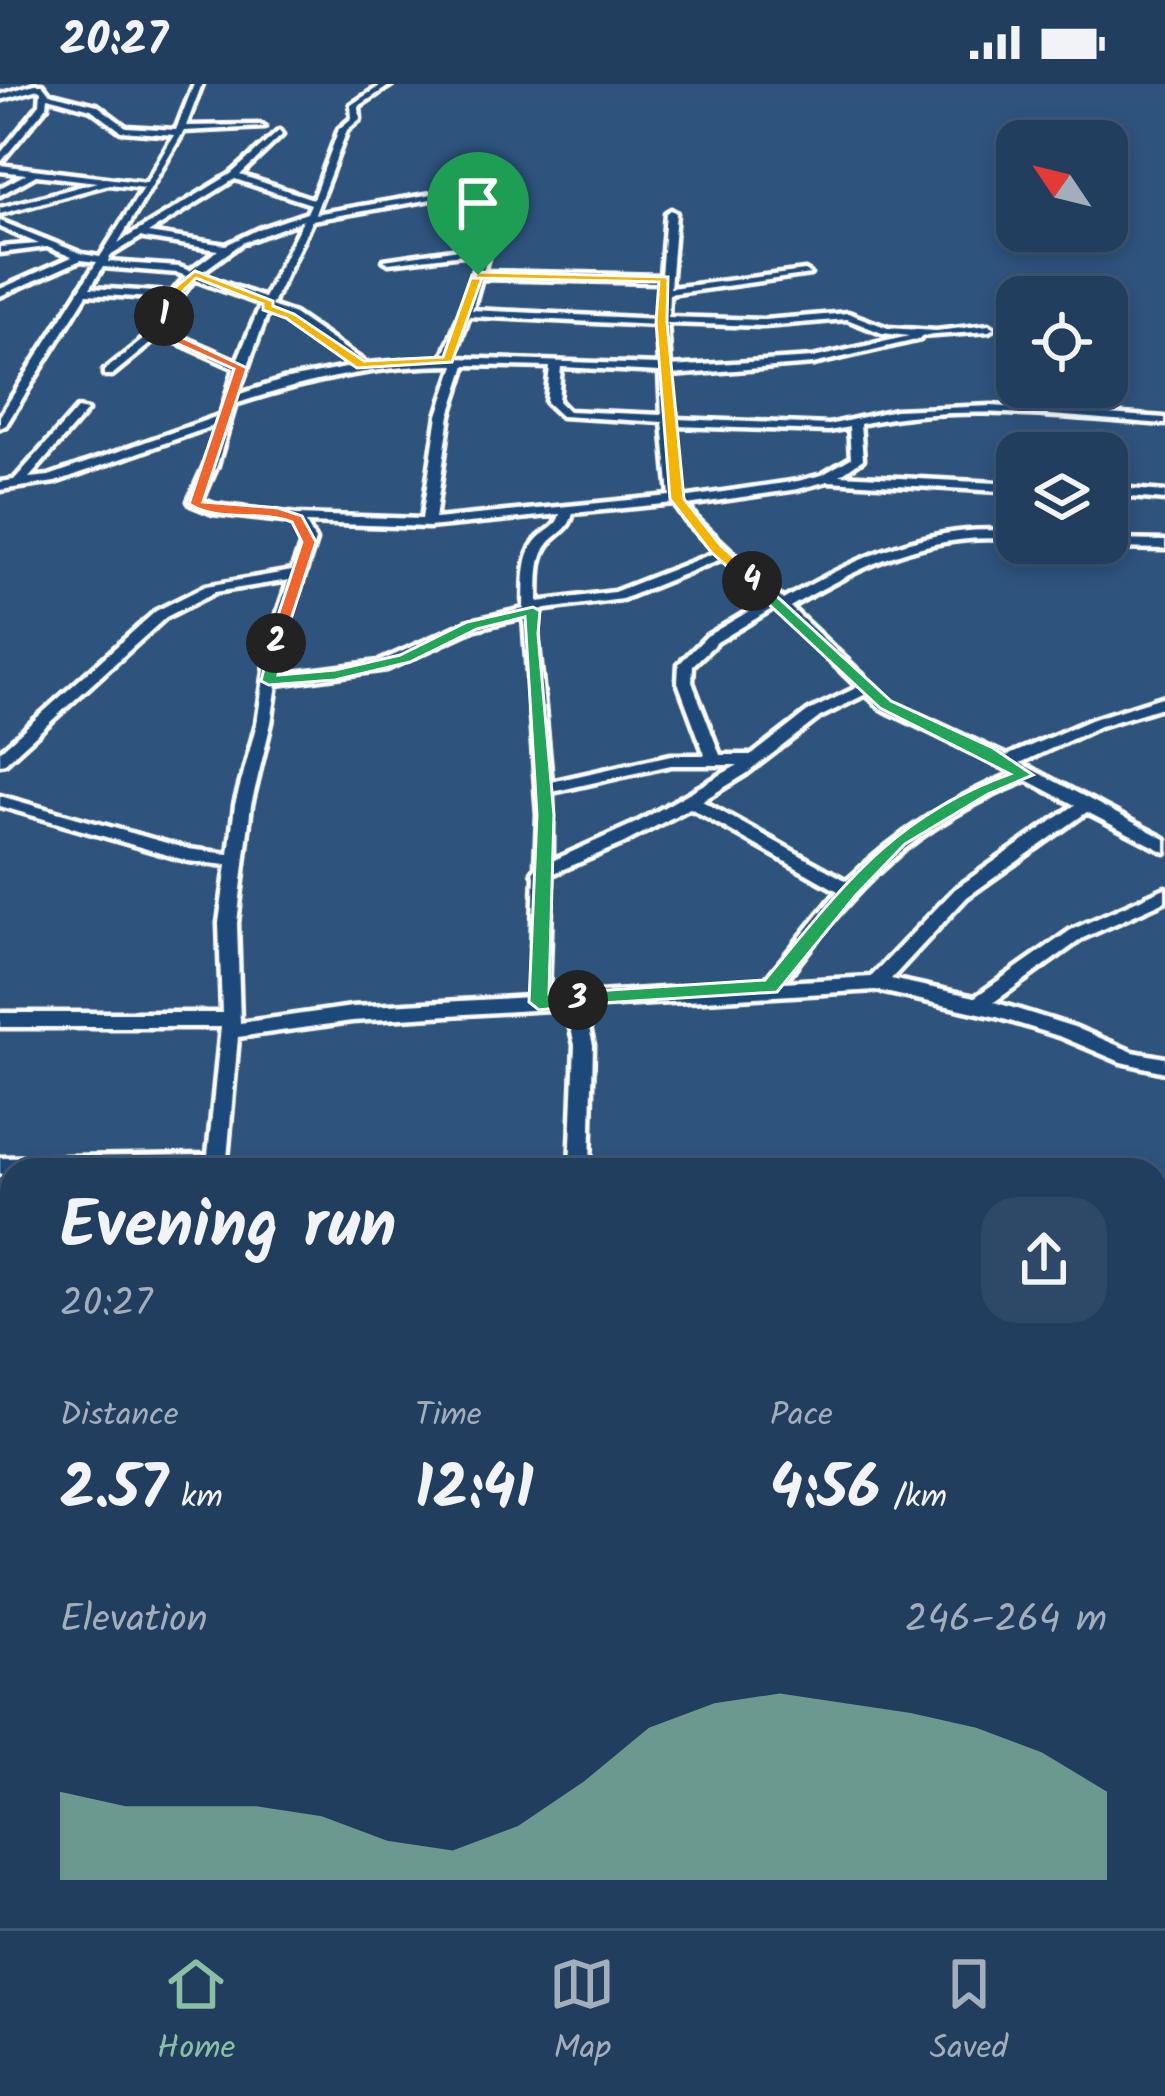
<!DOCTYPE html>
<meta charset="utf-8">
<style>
:root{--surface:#223e5e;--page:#2e4967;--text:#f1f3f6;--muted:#a2aebc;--line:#3f5773;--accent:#8abfa5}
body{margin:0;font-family:Kalam,sans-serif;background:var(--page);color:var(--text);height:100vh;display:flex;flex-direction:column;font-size:45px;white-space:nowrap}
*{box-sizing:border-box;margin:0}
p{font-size:39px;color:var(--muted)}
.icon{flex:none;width:66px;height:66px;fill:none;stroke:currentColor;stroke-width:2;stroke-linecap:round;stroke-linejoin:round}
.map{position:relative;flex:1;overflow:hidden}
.details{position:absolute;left:0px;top:1074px;width:1167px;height:771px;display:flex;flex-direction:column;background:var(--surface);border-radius:36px 36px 0 0;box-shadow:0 6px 18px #0003,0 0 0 3px var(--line)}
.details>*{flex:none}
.needle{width:78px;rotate:305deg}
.controls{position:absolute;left:996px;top:36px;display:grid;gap:24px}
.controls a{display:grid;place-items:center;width:132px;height:132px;border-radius:24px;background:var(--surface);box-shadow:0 6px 18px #0003,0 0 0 3px var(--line);font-size:60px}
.pin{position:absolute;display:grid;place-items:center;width:102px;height:102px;color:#fff;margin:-123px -51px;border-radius:50% 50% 50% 0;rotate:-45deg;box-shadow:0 0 12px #0007}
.pin .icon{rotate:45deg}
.km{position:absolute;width:60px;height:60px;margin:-30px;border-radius:50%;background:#222;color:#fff;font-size:33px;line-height:60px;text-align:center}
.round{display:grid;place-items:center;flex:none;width:126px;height:126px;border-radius:36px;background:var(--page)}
.headline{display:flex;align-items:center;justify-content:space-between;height:204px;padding:0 60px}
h1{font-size:66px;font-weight:700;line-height:90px}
.figures{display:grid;grid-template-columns:repeat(3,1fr);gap:18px;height:204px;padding:12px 60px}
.figures div{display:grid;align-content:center}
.figures b{font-size:60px;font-weight:700}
.figures small{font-size:33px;font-weight:400}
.figures p{font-size:33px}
.chart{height:336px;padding:24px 60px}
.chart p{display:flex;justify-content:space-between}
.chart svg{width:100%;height:216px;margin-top:12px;fill:var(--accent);opacity:.7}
.status{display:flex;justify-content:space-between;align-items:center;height:84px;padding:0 60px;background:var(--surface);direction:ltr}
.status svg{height:33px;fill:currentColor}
.dock{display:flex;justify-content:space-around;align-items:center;height:168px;border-top:3px solid var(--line);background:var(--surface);font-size:33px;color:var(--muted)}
.dock a{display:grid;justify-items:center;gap:6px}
.dock .current{color:var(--accent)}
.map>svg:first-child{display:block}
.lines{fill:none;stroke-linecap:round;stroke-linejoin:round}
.minor-casing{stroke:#fff;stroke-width:9}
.secondary-casing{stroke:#fff;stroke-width:9}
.minor{fill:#1f4a7a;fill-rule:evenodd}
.secondary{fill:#1f4a7a;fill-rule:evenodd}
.split-1{fill:#f5b400;stroke:#fff;stroke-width:3}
.split-2{fill:#f0652b;stroke:#fff;stroke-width:3}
.split-3{fill:#22a559;stroke:#fff;stroke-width:3}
.split-4{fill:#22a559;stroke:#fff;stroke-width:3}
.split-5{fill:#f5b400;stroke:#fff;stroke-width:3}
</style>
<div class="status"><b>20:27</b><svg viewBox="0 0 49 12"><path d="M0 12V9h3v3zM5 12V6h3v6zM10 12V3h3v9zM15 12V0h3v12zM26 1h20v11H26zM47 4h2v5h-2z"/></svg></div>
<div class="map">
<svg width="1165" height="1844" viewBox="0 0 1165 1844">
<rect width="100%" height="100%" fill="#2e537d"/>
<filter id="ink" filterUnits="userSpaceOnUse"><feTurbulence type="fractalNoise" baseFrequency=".00833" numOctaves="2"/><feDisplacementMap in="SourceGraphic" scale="24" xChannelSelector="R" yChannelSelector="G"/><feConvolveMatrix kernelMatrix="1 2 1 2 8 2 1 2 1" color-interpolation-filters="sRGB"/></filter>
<g filter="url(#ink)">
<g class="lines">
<!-- minor casing -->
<g class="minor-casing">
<g id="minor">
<path d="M 34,0 L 42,0 L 49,9 L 97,21 L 126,43 L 176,46 L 194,0 L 202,0 L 186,42 L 260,41 L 264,43 L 184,47 L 118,159 L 231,90 L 279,47 L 282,51 L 240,91 L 313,115 L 339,45 L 352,34 L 351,21 L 383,0 L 392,0 L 359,22 L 360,35 L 347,46 L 315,130 L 514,96 L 511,101 L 312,136 L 271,222 L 294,230 L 367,280 L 443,274 L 467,211 L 479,168 L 389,179 L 384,176 L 480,162 L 493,114 L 498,111 L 503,114 L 483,188 L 661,192 L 666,129 L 671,126 L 676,129 L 670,204 L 805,187 L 810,190 L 669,210 L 668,233 L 764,236 L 848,229 L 888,244 L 936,247 L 989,241 L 994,244 L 989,247 L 921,252 L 920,255 L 813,280 L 671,291 L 676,335 L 829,341 L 895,326 L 992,322 L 1165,334 L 1165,340 C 1064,333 959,318 860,340 L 863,375 L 840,391 L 1017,400 L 1017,408 L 828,397 L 798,405 L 687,421 L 696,434 L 783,516 C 856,474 931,438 1017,448 L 1017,456 C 931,446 863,481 790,523 L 891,618 L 1007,672 L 1090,636 L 1165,612 L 1165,622 L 1100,642 L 1020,679 L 1165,755 L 1165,768 L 1087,728 L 967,813 L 891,895 L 975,913 L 1071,846 L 1165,804 L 1165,817 L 1083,854 L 994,918 L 1074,943 L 1133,968 L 1165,974 L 1165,988 L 1121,978 L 1062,953 L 997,933 L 876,906 L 584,923 L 593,961 L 590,1086 L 570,1086 L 575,961 L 566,924 L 352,937 L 238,953 L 226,1086 L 12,1086 L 12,1090 L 0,1090 L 0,1074 L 208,1071 L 221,943 L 0,943 L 0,929 L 222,929 L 219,839 L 227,781 L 188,777 L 0,722 L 0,712 L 188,765 L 229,770 L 235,721 L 257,639 L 271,549 L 289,496 L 215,508 L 166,533 L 5,679 L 0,680 L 0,667 L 156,527 L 206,502 L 292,487 L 303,457 L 292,438 L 213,429 L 191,420 L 189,417 L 205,381 L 218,340 L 55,398 L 0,406 L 0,398 L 14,396 L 77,325 L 87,327 L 29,394 L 49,392 L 221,331 L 235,284 L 161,251 L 112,291 L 104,291 L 104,287 L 155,246 L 168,215 L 87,210 L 6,341 L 0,344 L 0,332 L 97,178 L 81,176 L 0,212 L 0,205 L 72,173 L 47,163 L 0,169 L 0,163 L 39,160 L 0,143 L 0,137 L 82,170 L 100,173 L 143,104 L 109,100 L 0,130 L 0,124 L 97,98 L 36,91 L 0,111 L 0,104 L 26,90 L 0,87 L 0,81 L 146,99 L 174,51 L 121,47 L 91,25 L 48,13 L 47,22 L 0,79 L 0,70 L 40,20 L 41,7 L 38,5 L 0,16 L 0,11 ZM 235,95 L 311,120 L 307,129 L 259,145 L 226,161 L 148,149 ZM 303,136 L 264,214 L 199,190 L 242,159 ZM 141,153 L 144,154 L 218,166 L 190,187 L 179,183 L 108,178 L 110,172 ZM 103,183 L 178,189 L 186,192 L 172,209 L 90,204 ZM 481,194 L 660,198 L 657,235 L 472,226 ZM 194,195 L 261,220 L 237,277 L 166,246 L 173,223 ZM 268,228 L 286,234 L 356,282 L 283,296 L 237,311 ZM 469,232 L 657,241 L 659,281 L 454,274 ZM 847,235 L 882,249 L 909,252 L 813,274 L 670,283 L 667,239 L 764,242 ZM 455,281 L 438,331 L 422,435 L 297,431 L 214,421 L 202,416 L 217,381 L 235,320 C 308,296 378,281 455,281 ZM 466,281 L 550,283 L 546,318 L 561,332 L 663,338 L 670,412 L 435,435 L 450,331 ZM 561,283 L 660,288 L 662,331 L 568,327 L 558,317 ZM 674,342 L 829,347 L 849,343 L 851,374 L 822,391 L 798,397 L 683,414 ZM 674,419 L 688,440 L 717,468 L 614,508 L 538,518 C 539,499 536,474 549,459 C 560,447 569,446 573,429 ZM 560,430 C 556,446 544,446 535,458 C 522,475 525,504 524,525 L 467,538 L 379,578 L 279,591 L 285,549 L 315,457 L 306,439 L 428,443 ZM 723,474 L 768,516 L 707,552 L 679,580 L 678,598 L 705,671 L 671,671 L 551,698 L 537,550 L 539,526 L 622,515 ZM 775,523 L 858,603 L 809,627 L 752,671 L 720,671 L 692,598 L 693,581 L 717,558 ZM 524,533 L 538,731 L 536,784 L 533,788 L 535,792 L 530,913 L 352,923 L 240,939 L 237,839 L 251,721 L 271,639 L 277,600 L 387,585 L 476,544 ZM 866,610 L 881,624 L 1015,689 C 950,715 897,749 847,797 L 702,717 L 746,690 L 820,633 ZM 671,681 L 738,681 L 638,738 L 552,777 L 552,708 ZM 1027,696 L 1075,721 L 955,805 L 871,893 L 784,898 C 857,800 911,742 1027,696 ZM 690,724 L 838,807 L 763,899 L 548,912 L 552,790 L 624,759 Z"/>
<polygon points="1107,403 1165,408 1165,416 1107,411"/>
<polygon points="1107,456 1165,457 1165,465 1054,463 1048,459 1107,459"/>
<polygon points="12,1463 12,1489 0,1495 0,1469"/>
<polygon points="1155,1530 1165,1533 1165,1557 1155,1554"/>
<polygon points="513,1833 550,1833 545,1844 508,1844"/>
<polygon points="765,1833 804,1833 810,1844 771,1844"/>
</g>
</g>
<!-- secondary casing -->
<g class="secondary-casing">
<g id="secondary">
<polygon points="1165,1132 1165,1158 1155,1160 1155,1134"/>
<rect x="0" y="1248" width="12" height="30"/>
</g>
</g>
<!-- minor -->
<use href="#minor" class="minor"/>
<!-- secondary -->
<use href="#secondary" class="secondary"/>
</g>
</g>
<!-- split-1 -->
<polygon class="split-1" points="195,187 273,217 273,222 294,230 364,277 443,273 472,191 483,191 452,278 357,284 286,234 263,226 263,220 196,194 177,213 168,235 160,235 168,209"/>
<!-- split-2 -->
<path class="split-2" d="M 160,230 L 169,232 L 166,246 L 247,284 L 203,418 L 278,424 L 302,432 L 316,458 L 282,563 L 269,559 L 302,458 L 292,438 C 259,425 219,439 189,420 L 234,285 L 156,250 Z"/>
<!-- split-3 -->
<polygon class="split-3" points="533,523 540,527 538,550 554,731 549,910 585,911 585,921 539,926 529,918 537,731 525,533 477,545 410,578 335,596 269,601 261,597 271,556 284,559 278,591 335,586 400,571 467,538"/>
<!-- split-4 -->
<path class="split-4" d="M 747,494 L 757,494 L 891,617 L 993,664 L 1033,691 L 988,710 L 905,760 L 856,811 L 777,908 L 571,921 L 571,911 L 578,908 L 765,896 C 841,804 894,731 1010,690 L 880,624 L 747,500 Z"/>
<!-- split-5 -->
<polygon class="split-5" points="478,188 668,193 667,238 684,415 721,462 757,494 757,500 747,500 711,468 670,415 656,238 659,198 474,194"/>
</svg>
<div class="controls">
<a><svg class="needle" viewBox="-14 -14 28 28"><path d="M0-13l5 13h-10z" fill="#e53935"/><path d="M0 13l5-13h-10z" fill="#a2aebc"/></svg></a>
<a><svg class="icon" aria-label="locate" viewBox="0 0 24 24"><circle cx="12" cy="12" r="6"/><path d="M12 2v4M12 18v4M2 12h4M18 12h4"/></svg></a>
<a><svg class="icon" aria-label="layers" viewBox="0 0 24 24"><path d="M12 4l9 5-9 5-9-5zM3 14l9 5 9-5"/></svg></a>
</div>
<div class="pin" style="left:478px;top:191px;background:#1e9e55"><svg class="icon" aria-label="arrive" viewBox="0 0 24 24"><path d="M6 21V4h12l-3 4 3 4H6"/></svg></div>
<b class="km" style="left:164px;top:232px">1</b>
<b class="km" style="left:276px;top:559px">2</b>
<b class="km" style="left:578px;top:916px">3</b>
<b class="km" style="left:752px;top:497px">4</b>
<section class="details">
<div class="headline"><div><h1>Evening run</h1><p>20:27</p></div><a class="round"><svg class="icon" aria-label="share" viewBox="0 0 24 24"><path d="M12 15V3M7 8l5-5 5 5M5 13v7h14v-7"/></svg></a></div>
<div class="figures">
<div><p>Distance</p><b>2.57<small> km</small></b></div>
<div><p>Time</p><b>12:41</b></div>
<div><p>Pace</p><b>4:56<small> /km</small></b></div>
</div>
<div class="chart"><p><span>Elevation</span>246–264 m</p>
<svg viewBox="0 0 160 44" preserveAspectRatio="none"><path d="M0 44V26L10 29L20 29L30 29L40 31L50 36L60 38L70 33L80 24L90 13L100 8L110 6L120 8L130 10L140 13L150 18L160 26V44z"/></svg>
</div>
</section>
</div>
<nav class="dock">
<a class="current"><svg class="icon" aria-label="home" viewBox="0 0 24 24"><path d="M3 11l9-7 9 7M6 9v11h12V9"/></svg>Home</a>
<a><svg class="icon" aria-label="map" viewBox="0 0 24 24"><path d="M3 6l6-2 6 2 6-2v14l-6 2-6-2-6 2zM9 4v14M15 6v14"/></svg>Map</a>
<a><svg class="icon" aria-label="saved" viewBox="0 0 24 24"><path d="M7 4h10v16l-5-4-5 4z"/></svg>Saved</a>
</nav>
